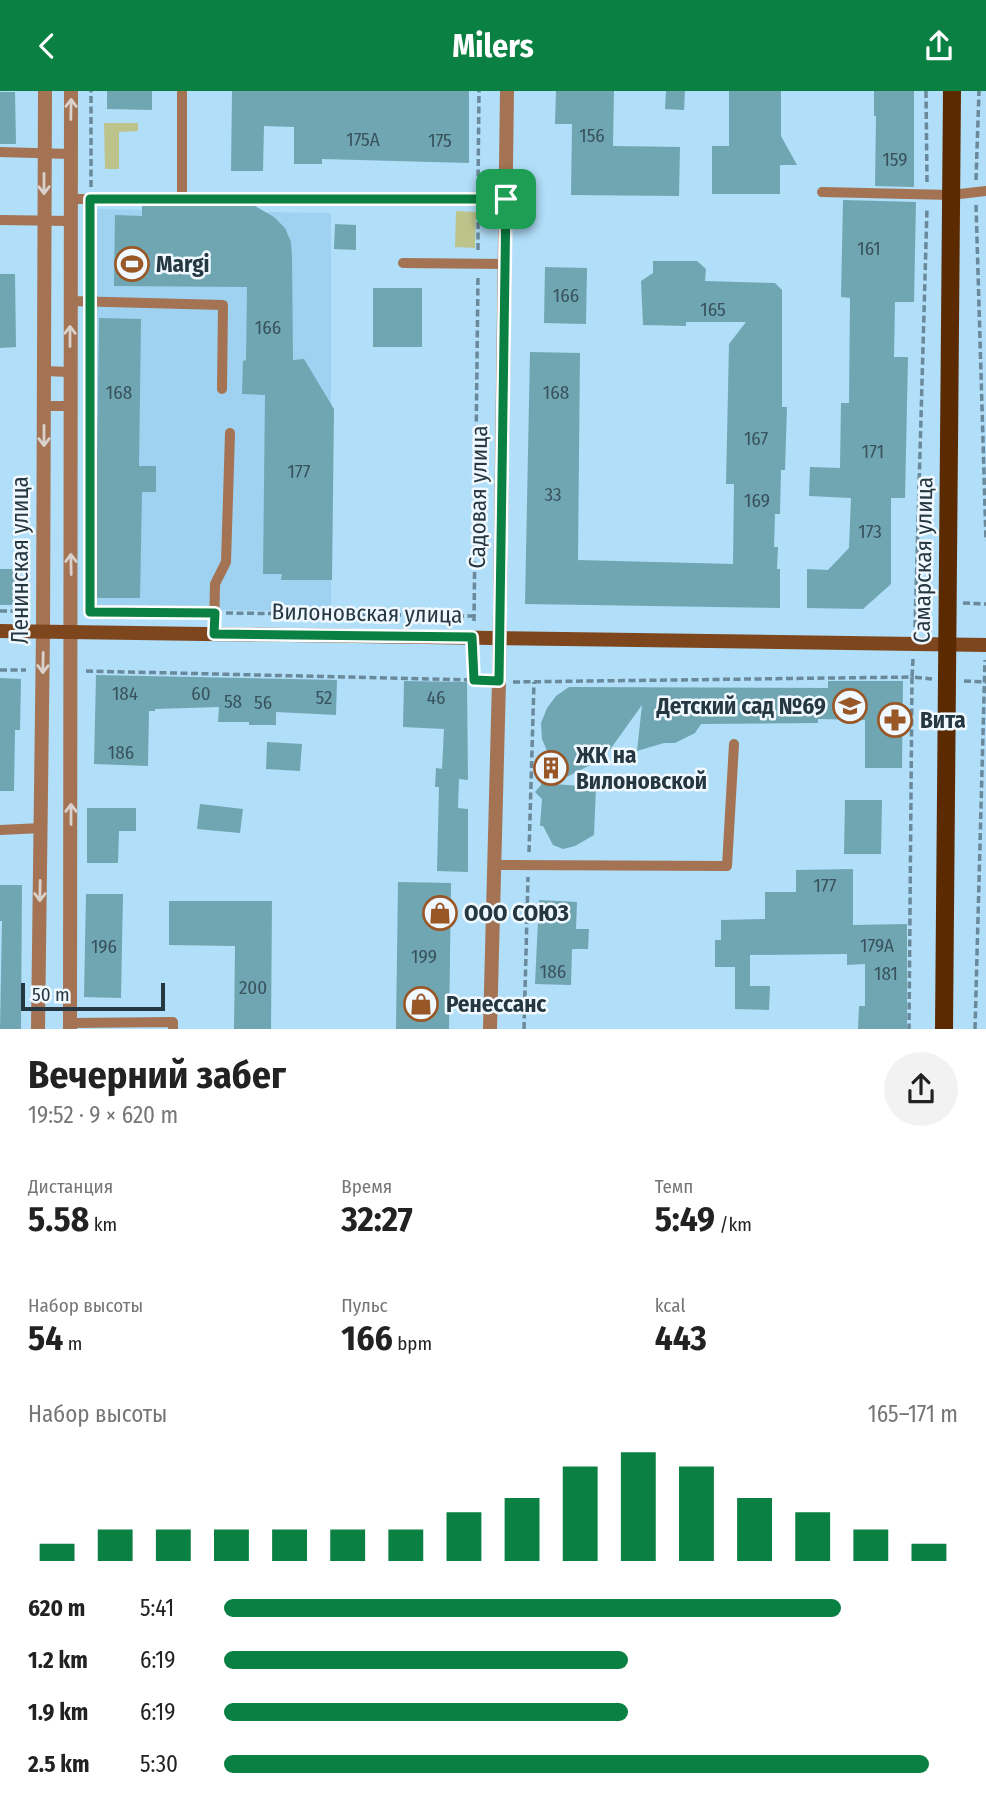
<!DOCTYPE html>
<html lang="ru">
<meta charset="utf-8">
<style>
:root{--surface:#fff;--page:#f2f2f2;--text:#222;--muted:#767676;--accent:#0b8043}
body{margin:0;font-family:"Fira Sans Condensed",sans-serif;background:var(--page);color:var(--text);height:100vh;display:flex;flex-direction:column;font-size:26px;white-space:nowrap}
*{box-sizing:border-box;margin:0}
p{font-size:23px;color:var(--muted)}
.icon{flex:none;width:38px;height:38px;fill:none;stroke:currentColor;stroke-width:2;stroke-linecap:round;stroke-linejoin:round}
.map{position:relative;height:938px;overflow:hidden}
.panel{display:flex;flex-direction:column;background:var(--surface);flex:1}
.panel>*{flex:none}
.scale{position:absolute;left:21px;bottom:18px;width:144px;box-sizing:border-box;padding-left:7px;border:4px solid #253741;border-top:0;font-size:19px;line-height:24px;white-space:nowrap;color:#253741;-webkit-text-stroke:5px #f0f9ff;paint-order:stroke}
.pin{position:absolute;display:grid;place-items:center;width:60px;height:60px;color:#fff;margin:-30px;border-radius:14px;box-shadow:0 4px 10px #0006}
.round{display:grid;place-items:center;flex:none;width:74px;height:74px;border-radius:37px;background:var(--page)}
.headline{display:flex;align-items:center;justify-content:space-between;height:119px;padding:0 28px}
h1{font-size:38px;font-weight:700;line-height:52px}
.figures{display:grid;grid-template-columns:repeat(3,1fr);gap:10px;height:119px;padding:7px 28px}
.figures div{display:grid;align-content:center}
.figures b{font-size:35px;font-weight:700}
.figures small{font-size:19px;font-weight:400}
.figures p{font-size:19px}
.chart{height:196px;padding:14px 28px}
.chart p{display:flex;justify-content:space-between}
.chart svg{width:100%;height:126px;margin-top:7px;stroke:var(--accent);stroke-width:6}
ul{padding:0 28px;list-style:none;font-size:23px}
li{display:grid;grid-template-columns:112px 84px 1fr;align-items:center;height:52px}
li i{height:18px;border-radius:9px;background:var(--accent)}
header{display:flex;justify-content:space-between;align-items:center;height:91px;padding:0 28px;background:var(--accent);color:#fff;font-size:32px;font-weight:700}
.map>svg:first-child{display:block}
.built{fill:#9ed2f0}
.green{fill:#bdc48b}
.building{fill:#70a6b2}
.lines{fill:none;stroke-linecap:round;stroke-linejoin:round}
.path{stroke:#6a899b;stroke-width:3.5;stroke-dasharray:7 3.5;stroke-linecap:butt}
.service{stroke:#a47353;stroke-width:10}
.minor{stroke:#a47353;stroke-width:14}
.secondary{stroke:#7e461d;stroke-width:14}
.primary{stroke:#5c2a00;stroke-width:18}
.oneway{stroke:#d9d1cb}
.route-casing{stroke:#fff;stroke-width:14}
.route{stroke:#0b8043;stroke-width:9}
.labels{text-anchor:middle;stroke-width:5;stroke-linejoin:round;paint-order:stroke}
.number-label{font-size:19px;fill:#38535d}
.poi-label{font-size:23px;font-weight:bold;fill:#253741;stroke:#f0f9ff;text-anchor:start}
.street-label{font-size:23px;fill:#253741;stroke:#f0f9ff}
</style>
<header><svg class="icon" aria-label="back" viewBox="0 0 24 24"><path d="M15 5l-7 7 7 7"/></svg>Milers<svg class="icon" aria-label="share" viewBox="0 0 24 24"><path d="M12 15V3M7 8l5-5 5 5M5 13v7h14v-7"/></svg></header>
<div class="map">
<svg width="986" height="938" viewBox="0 0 986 938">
<rect width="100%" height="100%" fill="#b1def8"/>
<!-- built -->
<polygon class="built" points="95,118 331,122 331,520 95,518"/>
<!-- green -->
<g class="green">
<polygon points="104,32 138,32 138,40 119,41 119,78 105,78"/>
<polygon points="456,120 476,121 475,157 455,156"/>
</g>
<!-- building -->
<g class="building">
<polygon points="107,0 152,0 152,19 107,18"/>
<polygon points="232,0 469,0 469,72 322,68 322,73 294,73 294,36 264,35 263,80 231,80"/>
<polygon points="556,0 614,0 613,55 680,56 679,105 571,104 572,33 555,33"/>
<polygon points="666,0 685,0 684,19 665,18"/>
<polygon points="729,0 781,0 781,45 797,74 780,74 780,103 712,103 712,55 729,55"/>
<polygon points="874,0 914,0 914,96 875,95 876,25 874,25"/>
<polygon points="0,1 15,1 16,53 0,53"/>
<polygon points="843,109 916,111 914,211 895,211 894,266 908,266 905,407 891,407 891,493 863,518 807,517 807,478 828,479 849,457 851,407 809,405 810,376 840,377 841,312 849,312 850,207 841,206"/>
<polygon points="142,115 255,115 274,126 285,137 291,151 292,166 293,269 304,268 334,318 332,489 281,489 282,483 263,483 265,304 242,303 243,270 246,269 247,196 114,195 115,124 142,125"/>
<polygon points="335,133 356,134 356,159 334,158"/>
<polygon points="653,170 697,170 706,178 705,190 775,192 782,199 782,316 787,316 785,379 781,379 780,423 775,423 774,456 778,456 777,478 780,478 780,517 525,513 530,261 580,262 578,469 733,473 734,393 726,393 729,253 746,231 686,231 686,235 643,234 641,190 653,182"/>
<polygon points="545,176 587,177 586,233 544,232"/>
<polygon points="0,183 15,183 16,256 0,257"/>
<rect x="373" y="197" width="49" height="59"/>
<polygon points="99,227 141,228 139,375 156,375 156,401 142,401 140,507 95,507"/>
<rect x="0" y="478" width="17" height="36"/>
<polygon points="96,584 337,589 336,624 276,621 276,634 249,634 249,631 218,631 219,616 155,618 155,620 149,620 148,675 94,673"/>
<polygon points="0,587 21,588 20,639 15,639 14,700 0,700"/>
<polygon points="404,590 467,591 468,689 459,688 458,717 468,718 468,781 437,780 439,696 435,696 436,677 442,678 444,638 403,636"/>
<polygon points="828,590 903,590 902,677 865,677 865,629 818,628 818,632 701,633 695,642 675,652 664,652 637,660 642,614 604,667 553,693 596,696 594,744 575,755 563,758 553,754 543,735 540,735 542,708 535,701 541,694 542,671 551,669 542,648 541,632 547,617 556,605 569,596 828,597"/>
<polygon points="267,651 302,653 300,680 266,678"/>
<polygon points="845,709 882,709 881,763 844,763"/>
<polygon points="200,713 243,718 240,742 197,738"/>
<polygon points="87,717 136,717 136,740 119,740 118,772 87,772"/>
<polygon points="853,778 853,834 907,833 907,938 858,938 859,915 865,915 865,873 847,874 847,863 750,864 750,895 770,895 769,919 735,918 735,876 715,876 715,849 721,849 721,829 765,828 765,801 796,801 796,779"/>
<polygon points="398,791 451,792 449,938 396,938"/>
<polygon points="0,794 22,794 21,938 0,938 2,830 0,830"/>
<polygon points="86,803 123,803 121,907 84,906"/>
<polygon points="539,809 577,811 576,838 589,838 588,858 572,858 571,894 535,893"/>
<polygon points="169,810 272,810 271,938 234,938 235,855 169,854"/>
</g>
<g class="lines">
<!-- path -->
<g class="path">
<polyline points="926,0 927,92"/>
<polyline points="976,89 979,0"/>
<polyline points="91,96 91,0"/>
<polyline points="478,96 479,0"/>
<polyline points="976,114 986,450"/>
<polyline points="478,159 478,121"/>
<polyline points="90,197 91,121"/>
<polyline points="916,509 931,510"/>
<polyline points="963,512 986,513"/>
<polyline points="0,520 29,520"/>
<polyline points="90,521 90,223"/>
<polyline points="90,521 201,522"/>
<polyline points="226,522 474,525"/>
<polyline points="474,530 478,184"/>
<polyline points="915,536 927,117"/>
<polyline points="472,562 474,589 485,589"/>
<polyline points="913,568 912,586 932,588"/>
<polyline points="0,579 26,579"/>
<polyline points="86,580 474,589"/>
<polyline points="964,590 986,591"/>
<polyline points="513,591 912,586 909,938"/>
<polyline points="529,761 534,591"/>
<polyline points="524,938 528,786"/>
<polyline points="975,938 985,569"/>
</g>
<!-- service -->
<g class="service">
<polyline points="182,0 182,108"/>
<polyline points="0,61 70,63"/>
<polyline points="822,101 951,104 986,100"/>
<polyline points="71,108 506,108"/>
<polyline points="0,129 70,130"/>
<polyline points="403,172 505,173"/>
<polyline points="70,210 223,214 222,298"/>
<polyline points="44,280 70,281"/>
<polyline points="44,315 70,315"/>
<polyline points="214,543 215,493 226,471 230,342"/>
<polyline points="0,739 41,737"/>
<polyline points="494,774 727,775 734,653"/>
<polyline points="71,932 173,931 173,938"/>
</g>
<!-- minor -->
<g class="minor">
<polyline points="38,938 43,541 45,0"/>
<polyline points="70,938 71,0"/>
<polyline points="490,938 499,590 507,0"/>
</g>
<!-- secondary -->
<polyline class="secondary" points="0,540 986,554"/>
<!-- primary -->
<polyline class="primary" points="944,938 952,0"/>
</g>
<!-- one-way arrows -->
<defs><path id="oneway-shaft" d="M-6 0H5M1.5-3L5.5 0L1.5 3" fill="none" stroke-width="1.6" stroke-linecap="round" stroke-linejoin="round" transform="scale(1.75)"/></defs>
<g class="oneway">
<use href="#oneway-shaft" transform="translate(71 18) rotate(-89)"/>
<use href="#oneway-shaft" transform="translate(44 93) rotate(90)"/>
<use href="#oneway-shaft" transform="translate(70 245) rotate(-90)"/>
<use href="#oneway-shaft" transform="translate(44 345) rotate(90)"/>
<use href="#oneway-shaft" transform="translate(71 473) rotate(-91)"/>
<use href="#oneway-shaft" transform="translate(43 572) rotate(91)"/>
<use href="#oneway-shaft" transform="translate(71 723) rotate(-90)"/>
<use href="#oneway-shaft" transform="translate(40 800) rotate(91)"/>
</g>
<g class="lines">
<!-- route casing -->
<g class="route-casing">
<polygon id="route" points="90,108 506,108 499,590 474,589 472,546 214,543 215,522 90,521"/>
</g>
<!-- route -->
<use href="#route" class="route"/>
</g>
<!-- icons -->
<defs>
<g id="stadium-ring" transform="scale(1.75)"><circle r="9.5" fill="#f0f9ff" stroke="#995626" stroke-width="1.5"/><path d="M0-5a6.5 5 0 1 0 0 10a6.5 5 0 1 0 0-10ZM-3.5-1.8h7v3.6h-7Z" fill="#995626"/></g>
<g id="school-ring" transform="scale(1.75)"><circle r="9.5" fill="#f0f9ff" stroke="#995626" stroke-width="1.5"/><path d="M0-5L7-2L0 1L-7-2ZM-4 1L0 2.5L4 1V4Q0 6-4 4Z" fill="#995626"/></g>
<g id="pharmacy-ring" transform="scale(1.75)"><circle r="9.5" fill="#f0f9ff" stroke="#995626" stroke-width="1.5"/><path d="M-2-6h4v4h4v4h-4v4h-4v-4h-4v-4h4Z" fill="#995626"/></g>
<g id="building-ring" transform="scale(1.75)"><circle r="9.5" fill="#f0f9ff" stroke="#995626" stroke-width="1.5"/><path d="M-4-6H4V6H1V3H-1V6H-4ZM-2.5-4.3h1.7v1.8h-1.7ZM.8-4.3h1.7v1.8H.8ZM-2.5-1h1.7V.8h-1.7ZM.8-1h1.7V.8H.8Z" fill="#995626"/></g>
<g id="shop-ring" transform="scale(1.75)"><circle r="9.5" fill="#f0f9ff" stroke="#995626" stroke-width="1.5"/><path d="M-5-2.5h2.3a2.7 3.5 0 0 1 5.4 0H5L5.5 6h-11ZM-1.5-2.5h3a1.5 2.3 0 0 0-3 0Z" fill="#995626"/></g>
</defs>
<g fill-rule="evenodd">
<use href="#stadium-ring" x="132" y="173"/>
<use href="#school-ring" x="850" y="615"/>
<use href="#pharmacy-ring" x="895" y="629"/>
<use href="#building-ring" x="551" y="677"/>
<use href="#shop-ring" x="440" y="822"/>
<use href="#shop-ring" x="421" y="913"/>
</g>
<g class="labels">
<!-- number labels -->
<g class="number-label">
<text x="592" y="51">156</text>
<text x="363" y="55">175А</text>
<text x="440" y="56">175</text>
<text x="895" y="75">159</text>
<text x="869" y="164">161</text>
<text x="566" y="211">166</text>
<text x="713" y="225">165</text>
<text x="268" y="243">166</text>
<text x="119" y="308">168</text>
<text x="556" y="308">168</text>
<text x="756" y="354">167</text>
<text x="873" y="367">171</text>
<text x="299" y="387">177</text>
<text x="553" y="410">33</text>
<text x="757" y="416">169</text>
<text x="870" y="447">173</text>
<text x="125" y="609">184</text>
<text x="201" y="609">60</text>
<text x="324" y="613">52</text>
<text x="436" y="613">46</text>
<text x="233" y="617">58</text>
<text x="263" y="618">56</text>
<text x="121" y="668">186</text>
<text x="825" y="801">177</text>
<text x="877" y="861">179А</text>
<text x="104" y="862">196</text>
<text x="424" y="872">199</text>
<text x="553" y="887">186</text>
<text x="886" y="889">181</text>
<text x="253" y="903">200</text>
</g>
<!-- poi labels -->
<g class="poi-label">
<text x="156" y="181">Margi</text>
<text x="826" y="623" text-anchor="end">Детский сад №69</text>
<text x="920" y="637">Вита</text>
<text x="576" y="672">ЖК на<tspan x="576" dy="26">Вилоновской</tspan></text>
<text x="464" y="830">ООО СОЮЗ</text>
<text x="446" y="921">Ренессанс</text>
</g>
<!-- street labels -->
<g class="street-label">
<text transform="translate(478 406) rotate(-89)" y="8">Садовая улица</text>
<text transform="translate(20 469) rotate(-90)" y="8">Ленинская улица</text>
<text transform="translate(923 469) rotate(-89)" y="8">Самарская улица</text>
<text transform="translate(367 522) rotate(1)" y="8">Вилоновская улица</text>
</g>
</g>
</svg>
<div class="scale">50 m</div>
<div class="pin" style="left:506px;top:108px;background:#1e9e55"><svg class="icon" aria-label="arrive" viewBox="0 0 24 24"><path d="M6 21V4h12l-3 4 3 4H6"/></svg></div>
</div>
<section class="panel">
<div class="headline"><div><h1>Вечерний забег</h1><p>19:52 · 9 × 620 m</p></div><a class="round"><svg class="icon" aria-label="share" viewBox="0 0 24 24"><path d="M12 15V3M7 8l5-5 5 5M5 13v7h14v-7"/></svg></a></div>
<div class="figures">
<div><p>Дистанция</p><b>5.58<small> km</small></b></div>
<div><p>Время</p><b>32:27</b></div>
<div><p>Темп</p><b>5:49<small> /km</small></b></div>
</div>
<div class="figures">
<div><p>Набор высоты</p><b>54<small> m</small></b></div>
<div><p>Пульс</p><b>166<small> bpm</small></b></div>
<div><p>kcal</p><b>443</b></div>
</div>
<div class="chart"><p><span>Набор высоты</span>165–171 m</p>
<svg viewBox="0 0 160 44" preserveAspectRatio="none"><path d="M5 44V38M15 44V33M25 44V33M35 44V33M45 44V33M55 44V33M65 44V33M75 44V27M85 44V22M95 44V11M105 44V6M115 44V11M125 44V22M135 44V27M145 44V33M155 44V38"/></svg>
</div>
<ul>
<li><b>620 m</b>5:41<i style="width:84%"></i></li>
<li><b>1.2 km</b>6:19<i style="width:55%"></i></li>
<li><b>1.9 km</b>6:19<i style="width:55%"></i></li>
<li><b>2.5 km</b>5:30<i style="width:96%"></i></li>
</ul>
</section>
